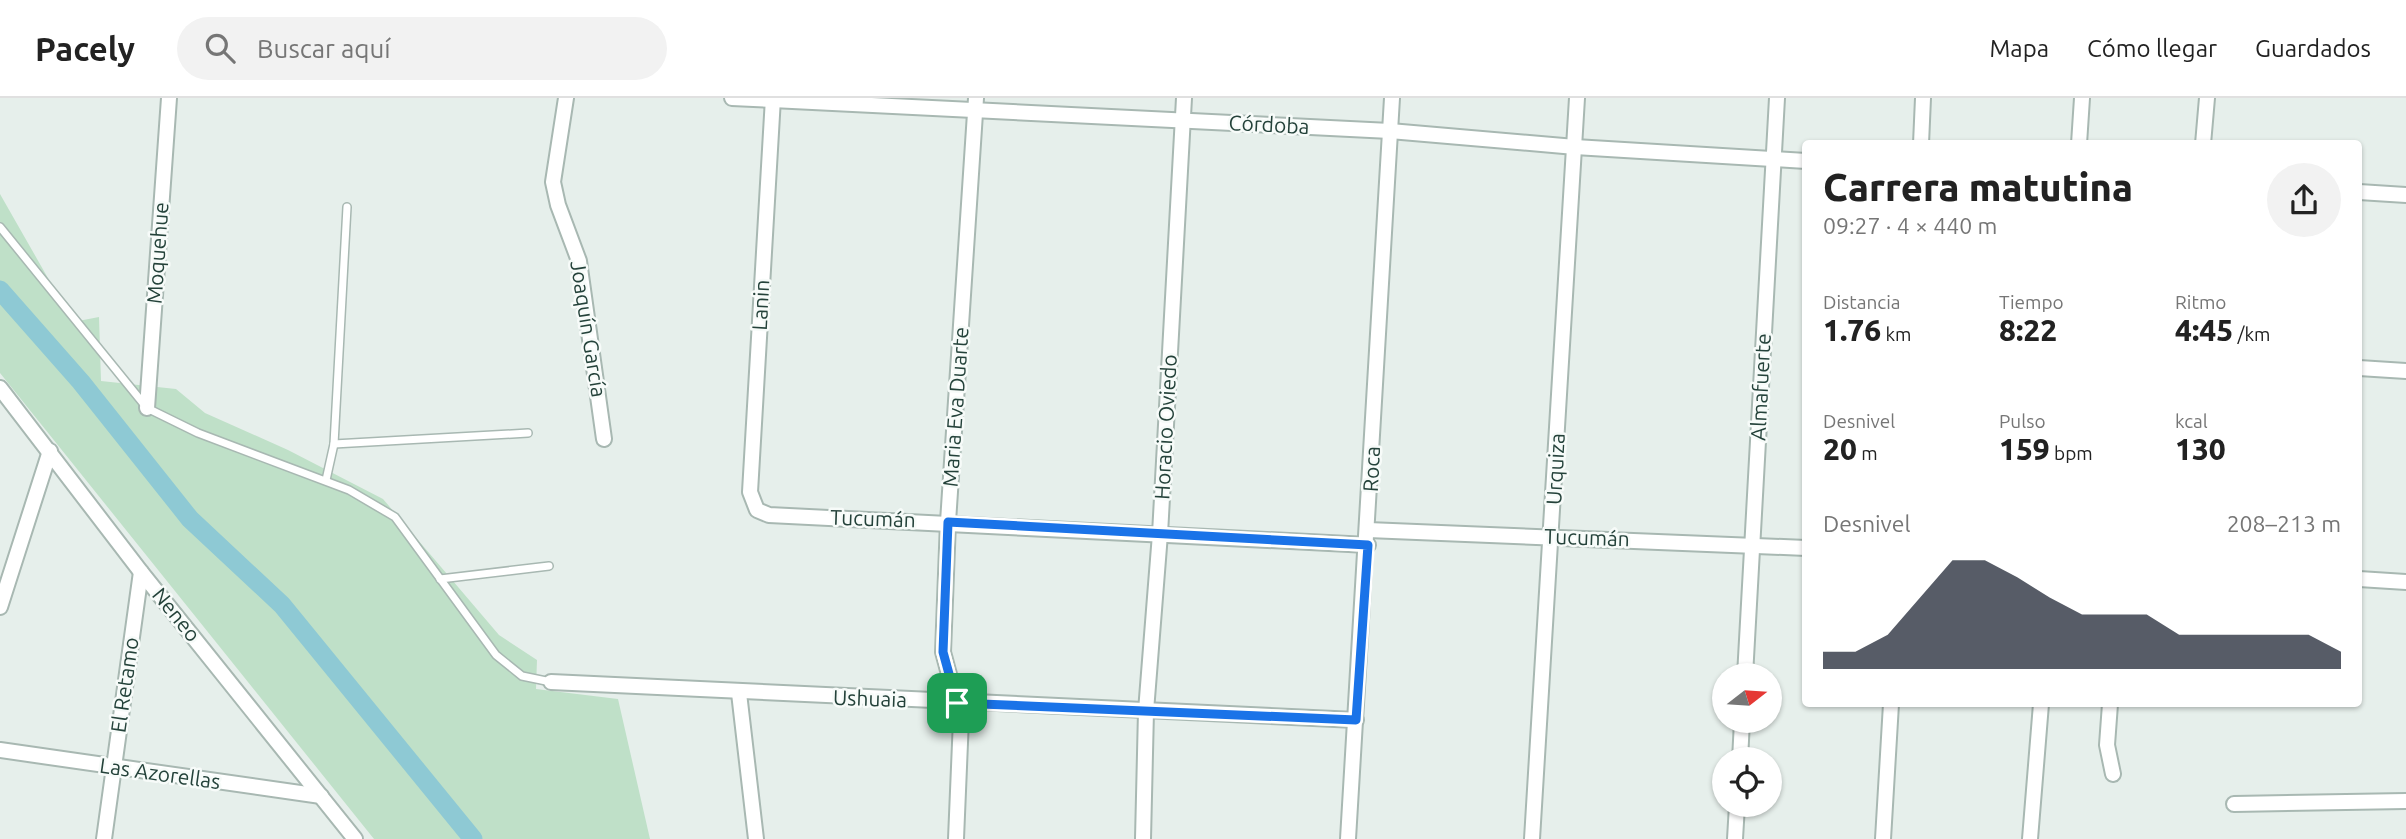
<!DOCTYPE html>
<html lang="es">
<meta charset="utf-8">
<style>
:root{--surface:#fff;--page:#f2f2f2;--text:#222;--muted:#767676;--line:#e0e0e0;--accent:#111827}
body{margin:0;font-family:Ubuntu,sans-serif;background:var(--page);color:var(--text);height:100vh;display:flex;flex-direction:column;font-size:26px;white-space:nowrap}
*{box-sizing:border-box;margin:0}
p{font-size:23px;color:var(--muted)}
.icon{flex:none;width:38px;height:38px;fill:none;stroke:currentColor;stroke-width:2;stroke-linecap:round;stroke-linejoin:round}
.map{position:relative;flex:1;overflow:hidden}
.panel{position:absolute;left:1802px;top:42px;width:560px;height:567px;display:flex;flex-direction:column;background:var(--surface);border-radius:7px;box-shadow:0 2px 5px #0004}
.panel>*{flex:none}
.needle{width:46px;rotate:73deg}
.tools{position:absolute;left:1712px;top:565px;display:grid;gap:14px}
.tools a{display:grid;place-items:center;width:70px;height:70px;border-radius:50%;background:var(--surface);box-shadow:0 2px 5px #0004;font-size:35px}
.pin{position:absolute;display:grid;place-items:center;width:60px;height:60px;color:#fff;margin:-30px;border-radius:14px;box-shadow:0 4px 10px #0006}
.round{display:grid;place-items:center;flex:none;width:74px;height:74px;border-radius:37px;background:var(--page)}
.head{display:flex;align-items:center;justify-content:space-between;height:119px;padding:0 21px}
h1{font-size:38px;font-weight:800;line-height:52px}
.stats{display:grid;grid-template-columns:repeat(3,1fr);gap:10px;height:119px;padding:7px 21px}
.stats div{display:grid;align-content:center}
.stats b{font-size:30px;font-weight:800}
.stats small{font-size:19px;font-weight:400}
.stats p{font-size:19px}
.chart{height:196px;padding:14px 21px}
.chart p{display:flex;justify-content:space-between}
.chart svg{width:100%;height:126px;margin-top:7px;fill:var(--accent);opacity:.7}
header{display:flex;align-items:center;gap:42px;box-sizing:border-box;height:98px;padding:0 35px;background:var(--surface);border-bottom:2px solid var(--line)}
header strong{font-size:33px}
nav{display:flex;gap:38px;margin-inline-start:auto;font-size:24px}
.search{width:490px;height:63px;background:var(--page);display:flex;align-items:center;gap:18px;box-sizing:border-box;padding:0 24px;border-radius:38px;color:var(--muted);font-size:26px}
.map>svg:first-child{display:block}
.green{fill:#bfe0c8}
.lines{fill:none;stroke-linecap:round;stroke-linejoin:round}
.canal{stroke:#8ec9d4;stroke-width:19}
.lane-casing{stroke:#a8b8b2;stroke-width:10}
.street-casing{stroke:#a8b8b2;stroke-width:18}
.lane{stroke:#fff;stroke-width:7}
.street{stroke:#fff;stroke-width:14}
.route-casing{stroke:#fff;stroke-width:14}
.route{stroke:#1a73e8;stroke-width:9}
.labels{text-anchor:middle;stroke-width:5;stroke-linejoin:round;paint-order:stroke}
.street-label{font-size:21px;fill:#24423a;stroke:#f7fbf9}
</style>
<header>
<strong>Pacely</strong>
<div class="search"><svg class="icon" aria-label="search" viewBox="0 0 24 24"><circle cx="10" cy="10" r="6"/><path d="M15 15l6 6"/></svg>Buscar aquí</div>
<nav><a>Mapa</a><a>Cómo llegar</a><a>Guardados</a></nav>
</header>
<div class="map">
<svg width="2406" height="741" viewBox="0 0 2406 741">
<rect width="100%" height="100%" fill="#e6efeb"/>
<!-- green -->
<polygon class="green" points="0,96 73,224 99,219 101,283 176,291 205,315 288,352 383,401 499,537 537,562 536,591 618,601 650,741 374,741 0,275"/>
<g class="lines">
<!-- canal -->
<polyline class="canal" points="0,192 81,284 190,421 282,507 473,741"/>
<!-- lane casing -->
<g class="lane-casing">
<g id="lane">
<polyline points="0,129 147,310 198,335 349,392 395,419 496,557 522,578 551,584"/>
<polyline points="334,346 528,335"/>
<polyline points="326,382 334,346 347,109"/>
<polyline points="440,481 549,468"/>
</g>
</g>
<!-- street casing -->
<g class="street-casing">
<g id="street">
<polyline points="566,0 553,84 558,107 579,163 604,341"/>
<polyline points="732,0 1390,33 1575,49 1806,63"/>
<polyline points="773,0 750,394 757,412 769,417 1368,447"/>
<polyline points="1921,46 1923,0"/>
<polyline points="2079,46 2082,0"/>
<polyline points="2203,46 2207,0"/>
<polyline points="2359,94 2406,97"/>
<polyline points="2359,270 2406,273"/>
<polyline points="0,290 141,474 355,741"/>
<polyline points="147,310 169,0"/>
<polyline points="1368,432 1806,450"/>
<polyline points="2359,481 2406,484"/>
<polyline points="0,509 50,353"/>
<polyline points="1745,578 1777,0"/>
<polyline points="551,584 1356,622"/>
<polyline points="739,595 756,741"/>
<polyline points="2110,606 2107,647 2113,676"/>
<polyline points="0,652 321,698"/>
<polyline points="1740,662 1742,623"/>
<polyline points="2234,706 2406,703"/>
<polyline points="104,741 141,474"/>
<polyline points="956,741 961,621 943,554 948,424 976,0"/>
<polyline points="1143,741 1146,613 1160,436 1184,0"/>
<polyline points="1348,741 1392,0"/>
<polyline points="1532,741 1577,0"/>
<polyline points="1735,741 1737,707"/>
<polyline points="1883,741 1891,606"/>
<polyline points="2030,741 2041,606"/>
</g>
</g>
<!-- lane -->
<use href="#lane" class="lane"/>
<!-- street -->
<use href="#street" class="street"/>
</g>
<g class="lines">
<!-- route casing -->
<g class="route-casing">
<polygon id="route" points="948,424 1368,447 1356,622 957,605 943,554"/>
</g>
<!-- route -->
<use href="#route" class="route"/>
</g>
<g class="labels">
<!-- street labels -->
<g class="street-label">
<text transform="translate(1269 27) rotate(3)" y="7">Córdoba</text>
<text transform="translate(158 155) rotate(-86)" y="7">Moquehue</text>
<text transform="translate(761 207) rotate(-87)" y="7">Lanin</text>
<text transform="translate(588 231) rotate(81)" y="7">Joaquín García</text>
<text transform="translate(1761 289) rotate(-87)" y="7">Almafuerte</text>
<text transform="translate(956 309) rotate(-86)" y="7">Maria Eva Duarte</text>
<text transform="translate(1166 329) rotate(-87)" y="7">Horacio Oviedo</text>
<text transform="translate(1372 371) rotate(-87)" y="7">Roca</text>
<text transform="translate(1556 371) rotate(-87)" y="7">Urquiza</text>
<text transform="translate(873 421) rotate(2)" y="7">Tucumán</text>
<text transform="translate(1587 440) rotate(2)" y="7">Tucumán</text>
<text transform="translate(176 517) rotate(51)" y="7">Neneo</text>
<text transform="translate(125 587) rotate(-82)" y="7">El Retamo</text>
<text transform="translate(870 601) rotate(2)" y="7">Ushuaia</text>
<text transform="translate(160 676) rotate(8)" y="7">Las Azorellas</text>
</g>
</g>
</svg>
<div class="tools">
<a><svg class="needle" viewBox="-14 -14 28 28"><path d="M0-13l5 13h-10z" fill="#e53935"/><path d="M0 13l5-13h-10z" fill="#767676"/></svg></a>
<a><svg class="icon" aria-label="locate" viewBox="0 0 24 24"><circle cx="12" cy="12" r="6"/><path d="M12 2v4M12 18v4M2 12h4M18 12h4"/></svg></a>
</div>
<div class="pin" style="left:957px;top:605px;background:#1e9e55"><svg class="icon" aria-label="arrive" viewBox="0 0 24 24"><path d="M6 21V4h12l-3 4 3 4H6"/></svg></div>
<section class="panel">
<div class="head"><div><h1>Carrera matutina</h1><p>09:27 · 4 × 440 m</p></div><a class="round"><svg class="icon" aria-label="share" viewBox="0 0 24 24"><path d="M12 15V3M7 8l5-5 5 5M5 13v7h14v-7"/></svg></a></div>
<div class="stats">
<div><p>Distancia</p><b>1.76<small> km</small></b></div>
<div><p>Tiempo</p><b>8:22</b></div>
<div><p>Ritmo</p><b>4:45<small> /km</small></b></div>
</div>
<div class="stats">
<div><p>Desnivel</p><b>20<small> m</small></b></div>
<div><p>Pulso</p><b>159<small> bpm</small></b></div>
<div><p>kcal</p><b>130</b></div>
</div>
<div class="chart"><p><span>Desnivel</span>208–213 m</p>
<svg viewBox="0 0 160 44" preserveAspectRatio="none"><path d="M0 44V38L10 38L20 32L30 19L40 6L50 6L60 12L70 19L80 25L90 25L100 25L110 32L120 32L130 32L140 32L150 32L160 38V44z"/></svg>
</div>
</section>
</div>
